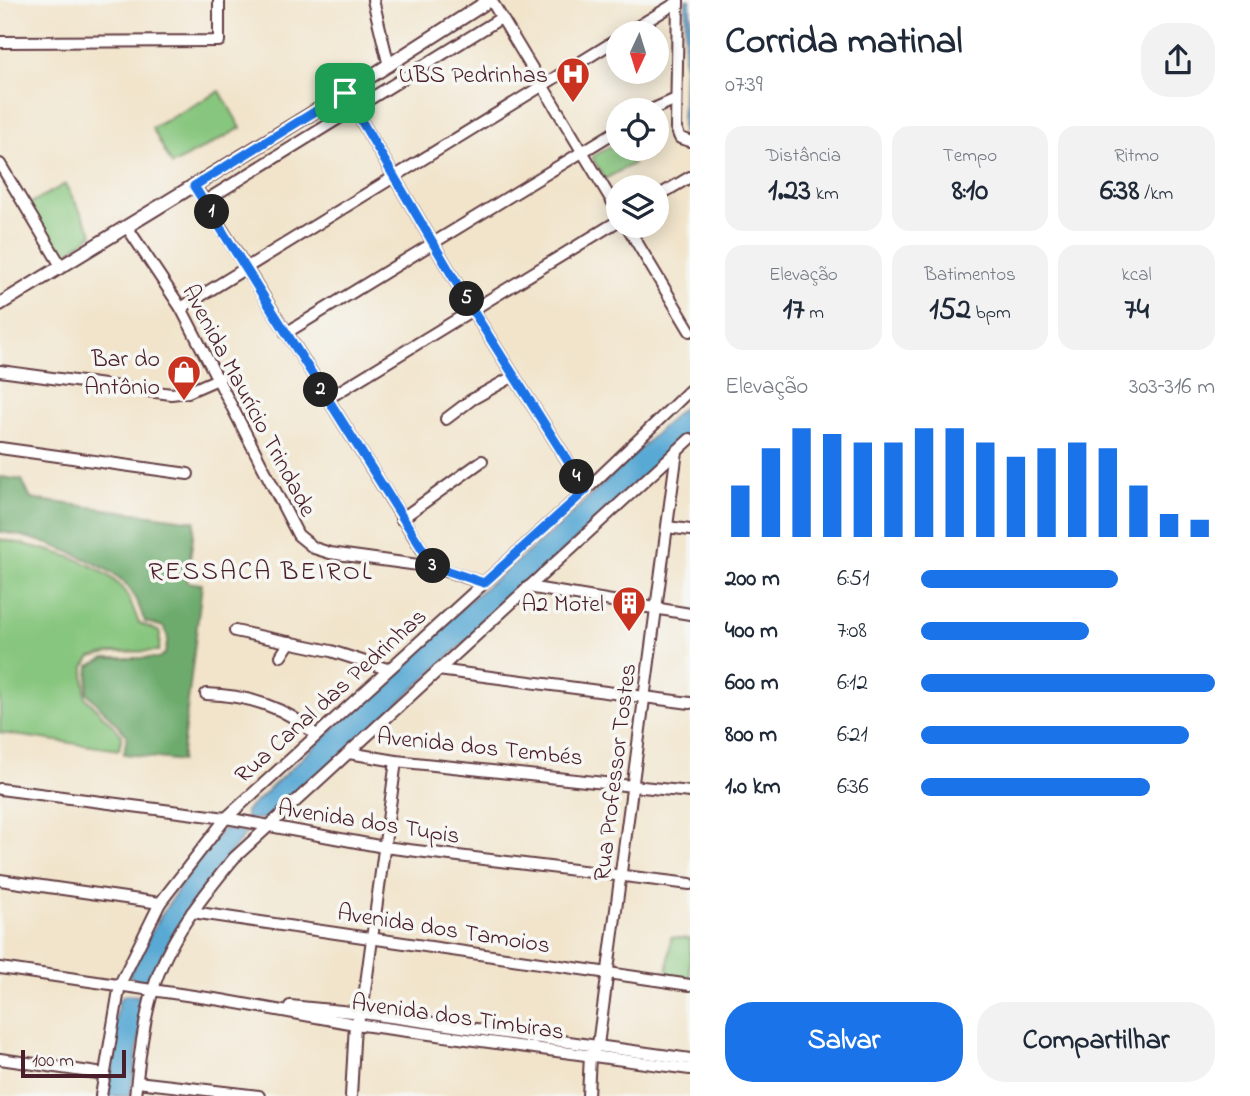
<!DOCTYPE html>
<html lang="pt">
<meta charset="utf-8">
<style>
:root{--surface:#fff;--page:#f2f2f3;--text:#1f2937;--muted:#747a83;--accent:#1a73e8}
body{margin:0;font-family:"Indie Flower",sans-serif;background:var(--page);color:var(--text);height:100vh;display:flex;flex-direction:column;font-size:26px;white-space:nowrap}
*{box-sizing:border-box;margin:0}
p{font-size:23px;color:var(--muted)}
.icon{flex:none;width:38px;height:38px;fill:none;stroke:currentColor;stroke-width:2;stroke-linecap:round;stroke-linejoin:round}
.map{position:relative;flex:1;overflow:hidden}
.details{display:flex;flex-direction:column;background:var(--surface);width:560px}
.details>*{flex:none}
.needle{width:46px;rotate:184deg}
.buttons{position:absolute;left:606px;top:21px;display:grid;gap:14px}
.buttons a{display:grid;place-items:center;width:63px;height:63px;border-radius:50%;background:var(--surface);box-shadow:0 4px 18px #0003;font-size:35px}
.scale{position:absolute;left:21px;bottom:18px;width:105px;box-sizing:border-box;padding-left:7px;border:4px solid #4a1f2b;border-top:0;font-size:19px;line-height:24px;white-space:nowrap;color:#4a1f2b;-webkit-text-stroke:5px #f6f6f2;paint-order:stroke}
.pin{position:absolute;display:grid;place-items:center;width:60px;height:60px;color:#fff;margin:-30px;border-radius:14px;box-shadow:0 4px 10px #0006}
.km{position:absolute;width:35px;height:35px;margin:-18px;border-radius:50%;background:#222;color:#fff;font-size:19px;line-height:35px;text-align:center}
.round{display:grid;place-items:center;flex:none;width:74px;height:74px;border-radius:28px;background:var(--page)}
.overview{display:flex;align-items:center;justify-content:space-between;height:119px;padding:0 35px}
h1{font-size:38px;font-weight:700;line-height:52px}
.stats{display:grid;grid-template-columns:repeat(3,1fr);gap:10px;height:119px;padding:7px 35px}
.stats div{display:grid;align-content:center;border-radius:18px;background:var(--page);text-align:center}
.stats b{font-size:30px;font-weight:700}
.stats small{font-size:19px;font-weight:400}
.stats p{font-size:19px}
.chart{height:196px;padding:14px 35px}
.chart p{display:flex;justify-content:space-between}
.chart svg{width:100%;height:126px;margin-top:7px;stroke:var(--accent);stroke-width:6}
.cta{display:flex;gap:14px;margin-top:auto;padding:14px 35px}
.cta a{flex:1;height:80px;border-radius:28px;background:var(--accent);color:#fff;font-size:28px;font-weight:700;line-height:80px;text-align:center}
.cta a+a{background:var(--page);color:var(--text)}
ul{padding:0 35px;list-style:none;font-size:23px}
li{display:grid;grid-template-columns:112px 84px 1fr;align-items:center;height:52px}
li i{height:18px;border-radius:9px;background:var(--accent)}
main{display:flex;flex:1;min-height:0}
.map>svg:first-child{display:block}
.green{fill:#87c67e;stroke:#687254;stroke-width:2}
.forest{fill:#6dab6d;stroke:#5c654c;stroke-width:2}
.water{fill:#59a9d4;stroke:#526480;stroke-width:2}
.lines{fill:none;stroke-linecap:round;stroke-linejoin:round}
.minor-casing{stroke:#633d43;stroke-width:14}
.major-casing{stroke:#633d43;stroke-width:16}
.minor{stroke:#fff;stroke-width:10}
.major{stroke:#fff;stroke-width:12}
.route-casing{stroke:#fff;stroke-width:14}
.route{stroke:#1a73e8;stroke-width:9}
.labels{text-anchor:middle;stroke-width:7;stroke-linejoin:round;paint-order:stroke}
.poi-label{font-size:24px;fill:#4a1f2b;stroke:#f6f6f2;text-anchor:end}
.street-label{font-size:24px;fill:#4a1f2b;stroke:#f6f6f2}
.neighbourhood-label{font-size:26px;letter-spacing:2px;fill:#4a1f2b;stroke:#f6f6f2}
</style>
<main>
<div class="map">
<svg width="690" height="1096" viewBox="0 0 690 1096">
<rect width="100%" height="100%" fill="#f6f6f2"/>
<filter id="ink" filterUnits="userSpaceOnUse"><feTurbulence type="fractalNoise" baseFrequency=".0143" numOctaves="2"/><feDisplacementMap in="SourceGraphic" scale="14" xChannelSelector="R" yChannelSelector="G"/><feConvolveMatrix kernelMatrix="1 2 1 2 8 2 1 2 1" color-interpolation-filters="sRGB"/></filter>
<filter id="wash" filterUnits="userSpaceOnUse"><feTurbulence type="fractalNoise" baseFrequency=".00686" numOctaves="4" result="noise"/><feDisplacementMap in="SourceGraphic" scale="28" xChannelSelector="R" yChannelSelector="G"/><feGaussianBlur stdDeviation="1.57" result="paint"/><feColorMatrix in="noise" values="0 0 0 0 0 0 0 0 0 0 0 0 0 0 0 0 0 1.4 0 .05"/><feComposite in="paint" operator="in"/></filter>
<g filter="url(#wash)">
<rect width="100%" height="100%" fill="#f1e4cb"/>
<!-- green -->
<g class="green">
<polygon points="220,91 241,128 172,165 152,128"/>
<polygon points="618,142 618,149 623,149 633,164 605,179 592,157"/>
<polygon points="65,184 93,234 61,257 27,205"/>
<path d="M 0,539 C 39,548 94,557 122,588 C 130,596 134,612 139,623 L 160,632 L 159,651 L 113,652 L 91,657 L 84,667 L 85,697 L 122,735 L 119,750 L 0,733 Z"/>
<polygon points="671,937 690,939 690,978 667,976"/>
</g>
<!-- forest -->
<path class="forest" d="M 0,477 L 22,480 L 31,499 L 195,521 L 187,582 L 202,584 L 181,761 L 124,754 L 127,735 L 87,693 L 89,666 L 105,658 L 158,658 L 165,654 L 168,638 L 164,627 L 145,622 C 141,611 136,597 129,588 C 109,562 32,536 0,532 Z"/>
<!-- water -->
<g class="water">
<polygon points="686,0 690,0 690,133 682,132"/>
<polygon points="690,401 690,431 671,452 341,756 266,819 246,819 246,811 468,602 559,526"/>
<path d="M 223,829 L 247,832 C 209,879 174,924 151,980 L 137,982 L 129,975 C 155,921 185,875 223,829 Z"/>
<polygon points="125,995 141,996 145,1002 130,1096 103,1096 119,1000"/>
</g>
</g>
<g filter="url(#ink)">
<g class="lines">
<!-- minor casing -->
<g class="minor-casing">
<g id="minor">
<polyline points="373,0 389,66"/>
<polyline points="491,0 618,211"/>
<polyline points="678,0 676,128 680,138 690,141"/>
<polyline points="627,33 678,2"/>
<polyline points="0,42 219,41 219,0"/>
<polyline points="345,93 473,311 586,490"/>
<polyline points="651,110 676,99"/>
<polyline points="0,164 61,266"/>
<polyline points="195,186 433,567"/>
<polyline points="656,197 690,177"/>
<polyline points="205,201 501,18"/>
<polyline points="627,226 690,331"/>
<polyline points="127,227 181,308 298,535 314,548 330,553 433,567 484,583"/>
<polyline points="181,308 618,39"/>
<polyline points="286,333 618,130"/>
<polyline points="0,371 171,394 188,392 220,378"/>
<polyline points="327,399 618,221"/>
<polyline points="446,419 471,400 514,376"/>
<polyline points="0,448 188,474"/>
<polyline points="401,519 482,461"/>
<polyline points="667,527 690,530"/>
<polyline points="528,587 690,614"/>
<polyline points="235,631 331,651 387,669"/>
<polyline points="281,656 290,642"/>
<polyline points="438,670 690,703"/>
<path d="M 206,694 C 246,695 287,707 316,735"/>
<polyline points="349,753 396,761 690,792"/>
<polyline points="0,789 226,818 384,847 690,884"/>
<polyline points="0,880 160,903"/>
<polyline points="192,912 690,985"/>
<polyline points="0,968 221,1000 355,1024 690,1069"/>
<polyline points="290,1006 362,1013 690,1059"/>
<polyline points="0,1059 104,1074"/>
<polyline points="137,1082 259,1096"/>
<polyline points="101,1096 120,984 160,903 226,818 586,490 690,390"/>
<path d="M 135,1096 C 139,1062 143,1023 153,990 C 167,941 202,897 234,858 L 690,439"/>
<polyline points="351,1096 355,1024 362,1013 396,761"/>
<path d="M 588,1096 L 590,1055 L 598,1045 C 624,847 651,649 677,451"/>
</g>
</g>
<!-- major casing -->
<g class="major-casing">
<polyline id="major" points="0,304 345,93 490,0"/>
</g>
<!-- minor -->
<use href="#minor" class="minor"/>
<!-- major -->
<use href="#major" class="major"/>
</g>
</g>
<g class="lines" filter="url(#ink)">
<!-- route casing -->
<g class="route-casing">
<polygon id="route" points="345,93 473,311 586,490 484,583 433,566 194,186"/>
</g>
<!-- route -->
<use href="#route" class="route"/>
</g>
<!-- icons -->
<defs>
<g id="hospital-pin" transform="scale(1.75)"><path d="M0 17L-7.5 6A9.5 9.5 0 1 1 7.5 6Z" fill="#c8321e" stroke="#f6f6f2"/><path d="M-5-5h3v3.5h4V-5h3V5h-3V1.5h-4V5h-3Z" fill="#fff"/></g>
<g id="shop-pin" transform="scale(1.75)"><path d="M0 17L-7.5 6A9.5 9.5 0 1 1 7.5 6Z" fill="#c8321e" stroke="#f6f6f2"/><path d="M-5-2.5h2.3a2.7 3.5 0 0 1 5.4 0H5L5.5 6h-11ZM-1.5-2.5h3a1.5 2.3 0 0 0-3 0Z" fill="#fff"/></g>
<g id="building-pin" transform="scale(1.75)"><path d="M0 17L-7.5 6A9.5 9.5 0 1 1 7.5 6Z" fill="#c8321e" stroke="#f6f6f2"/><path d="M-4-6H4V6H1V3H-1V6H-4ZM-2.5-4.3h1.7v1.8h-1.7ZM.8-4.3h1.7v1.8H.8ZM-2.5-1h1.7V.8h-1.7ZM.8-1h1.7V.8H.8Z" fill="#fff"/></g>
</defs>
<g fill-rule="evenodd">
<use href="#hospital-pin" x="573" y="74"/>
<use href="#shop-pin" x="184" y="372"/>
<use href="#building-pin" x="629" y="603"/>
</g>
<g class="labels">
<!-- poi labels -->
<g class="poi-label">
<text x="548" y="82">UBS Pedrinhas</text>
<text x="160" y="366">Bar do<tspan x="160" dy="28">Antônio</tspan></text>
<text x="604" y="611">A2 Motel</text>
</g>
<!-- street labels -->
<g class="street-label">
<text transform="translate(250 400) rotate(62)" y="8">Avenida Maurício Trindade</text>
<text transform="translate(330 695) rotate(-42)" y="8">Rua Canal das Pedrinhas</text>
<text transform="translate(480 746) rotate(6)" y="8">Avenida dos Tembés</text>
<text transform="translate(614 772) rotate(-83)" y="8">Rua Professor Tostes</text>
<text transform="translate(369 821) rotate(9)" y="8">Avenida dos Tupis</text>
<text transform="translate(444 928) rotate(9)" y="8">Avenida dos Tamoios</text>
<text transform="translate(458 1016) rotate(8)" y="8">Avenida dos Timbiras</text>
</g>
<!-- neighbourhood labels -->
<g class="neighbourhood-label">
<text x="261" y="579">RESSACA BEIROL</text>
</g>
</g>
</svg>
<div class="buttons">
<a><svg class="needle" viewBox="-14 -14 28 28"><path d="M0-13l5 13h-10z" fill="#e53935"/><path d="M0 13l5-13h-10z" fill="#747a83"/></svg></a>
<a><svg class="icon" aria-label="locate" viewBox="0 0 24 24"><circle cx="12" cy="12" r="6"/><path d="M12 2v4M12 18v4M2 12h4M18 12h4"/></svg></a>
<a><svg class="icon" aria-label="layers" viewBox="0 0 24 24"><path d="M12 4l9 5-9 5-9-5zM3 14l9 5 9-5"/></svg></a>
</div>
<div class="scale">100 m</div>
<div class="pin" style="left:345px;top:93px;background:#1e9e55"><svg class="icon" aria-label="arrive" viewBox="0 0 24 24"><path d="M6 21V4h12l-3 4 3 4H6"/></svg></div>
<b class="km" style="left:212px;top:212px">1</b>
<b class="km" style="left:321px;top:390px">2</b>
<b class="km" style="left:433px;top:566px">3</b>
<b class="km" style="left:577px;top:477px">4</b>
<b class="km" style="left:467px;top:299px">5</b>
</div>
<section class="details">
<div class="overview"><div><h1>Corrida matinal</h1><p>07:39</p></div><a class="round"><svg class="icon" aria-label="share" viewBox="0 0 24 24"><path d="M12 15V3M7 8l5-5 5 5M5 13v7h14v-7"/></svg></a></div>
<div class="stats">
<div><p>Distância</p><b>1.23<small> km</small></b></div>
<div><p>Tempo</p><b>8:10</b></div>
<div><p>Ritmo</p><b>6:38<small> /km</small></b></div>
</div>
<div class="stats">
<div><p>Elevação</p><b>17<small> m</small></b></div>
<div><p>Batimentos</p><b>152<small> bpm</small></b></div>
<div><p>kcal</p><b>74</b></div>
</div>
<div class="chart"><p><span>Elevação</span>303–316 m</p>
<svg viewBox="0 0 160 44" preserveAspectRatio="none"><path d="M5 44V26M15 44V13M25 44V6M35 44V8M45 44V11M55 44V11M65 44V6M75 44V6M85 44V11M95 44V16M105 44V13M115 44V11M125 44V13M135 44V26M145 44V36M155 44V38"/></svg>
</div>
<ul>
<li><b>200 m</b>6:51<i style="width:67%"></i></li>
<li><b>400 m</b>7:08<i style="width:57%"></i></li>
<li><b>600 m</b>6:12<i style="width:100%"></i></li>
<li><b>800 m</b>6:21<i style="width:91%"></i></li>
<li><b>1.0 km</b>6:36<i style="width:78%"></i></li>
</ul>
<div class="cta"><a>Salvar</a><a>Compartilhar</a></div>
</section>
</main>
